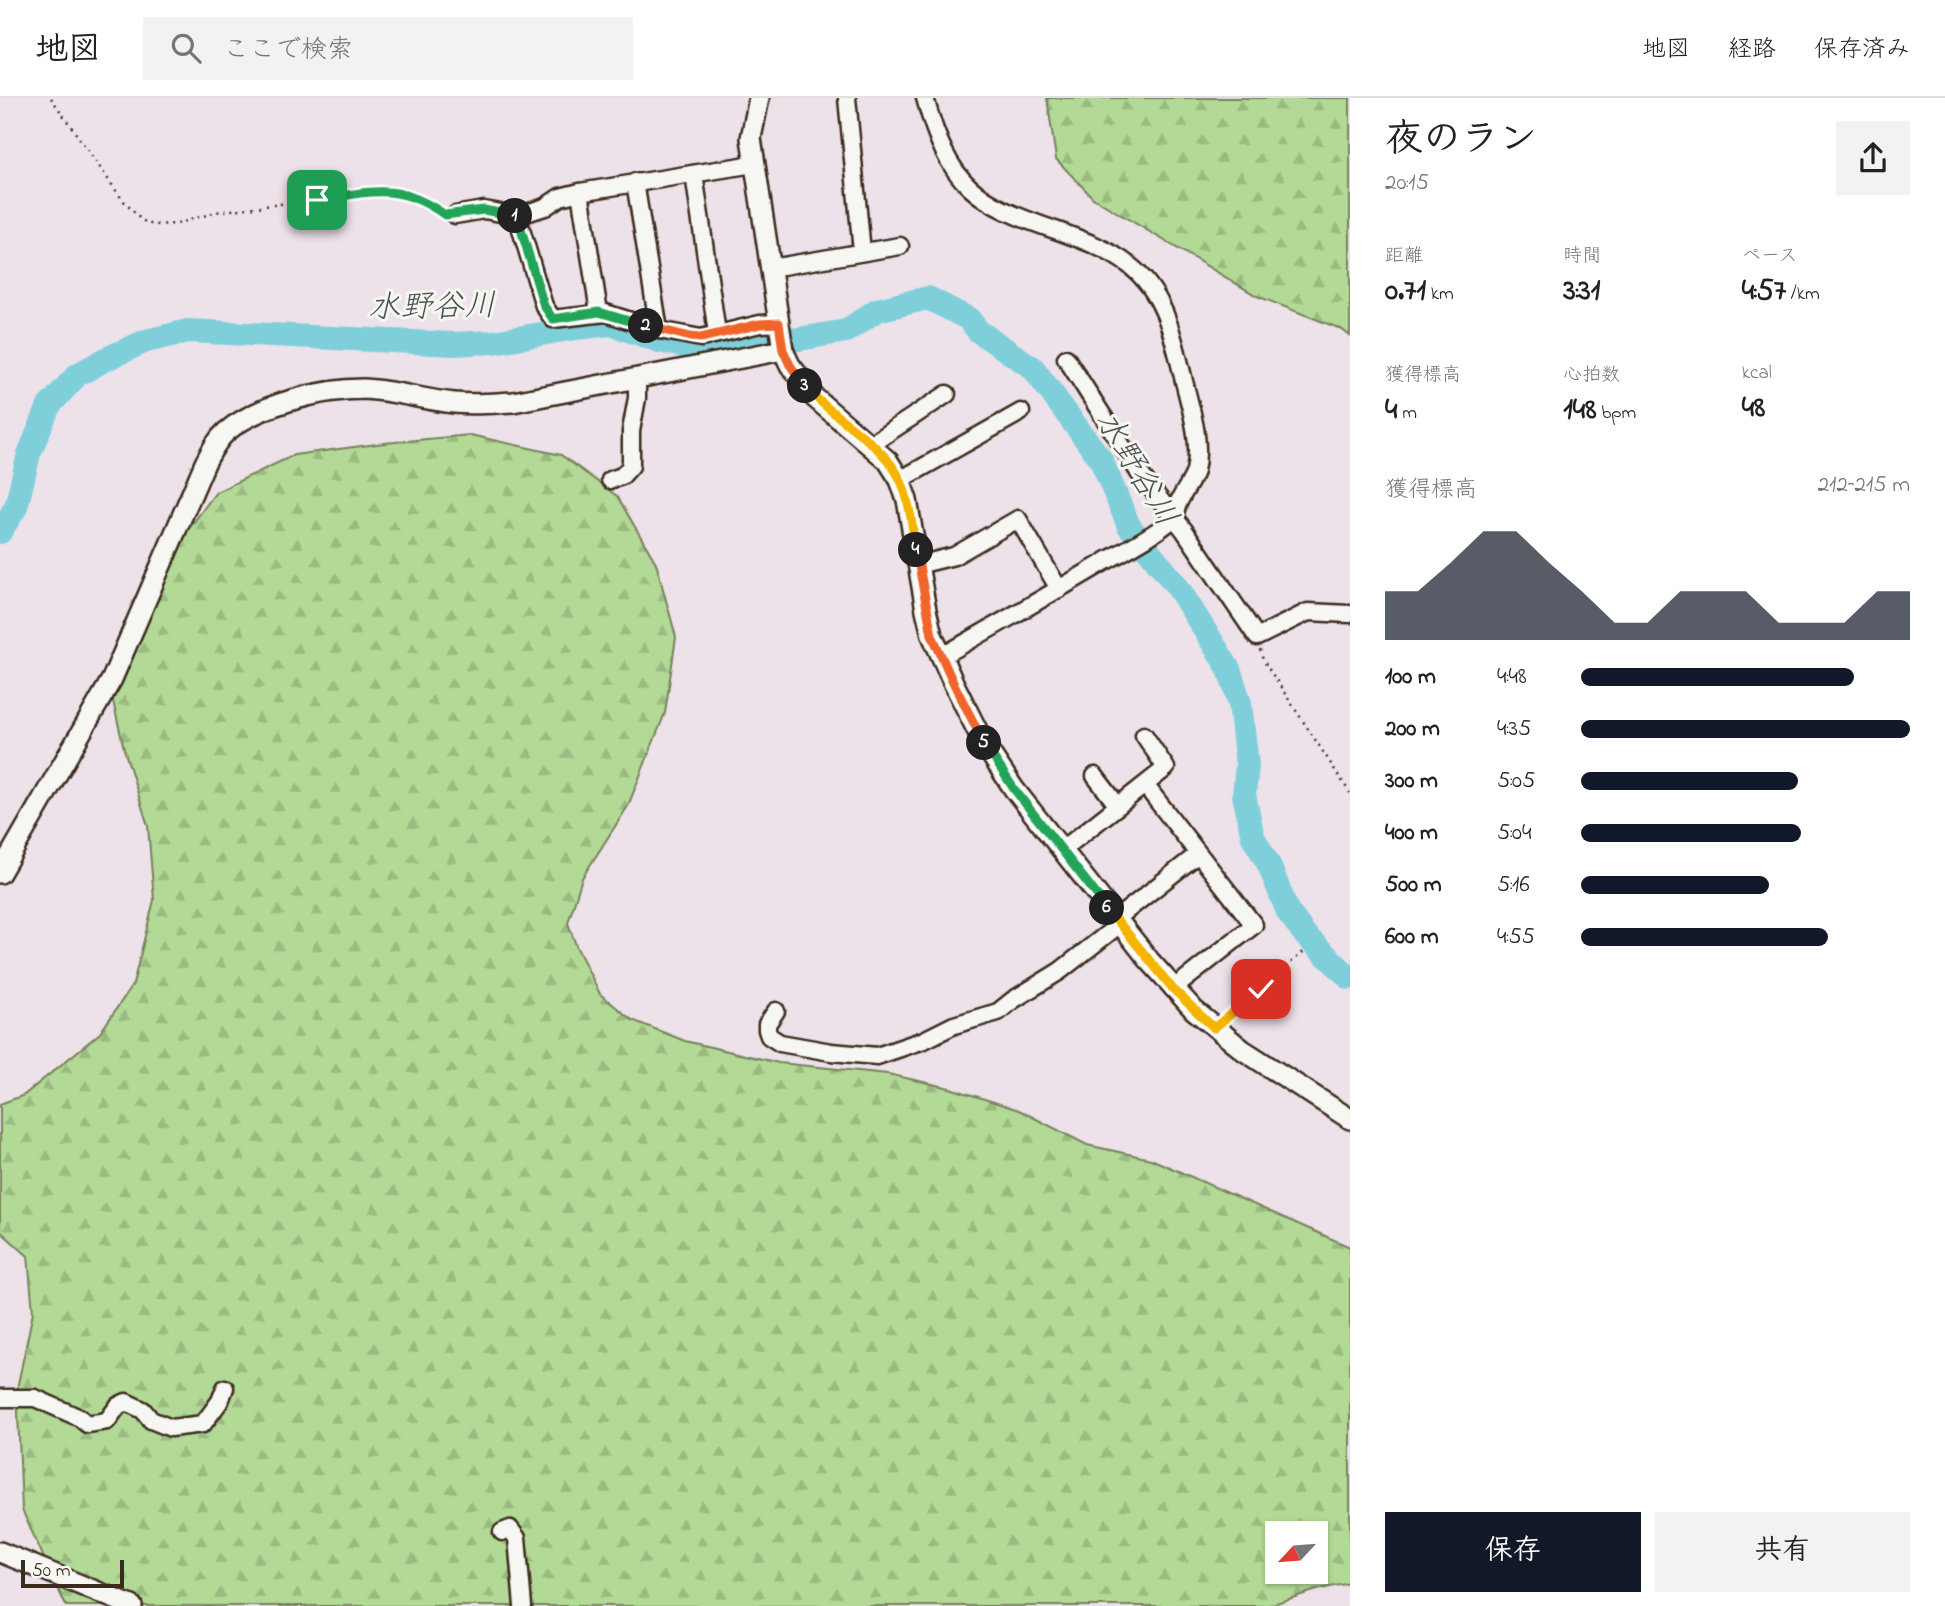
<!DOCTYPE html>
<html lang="ja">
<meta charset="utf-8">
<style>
:root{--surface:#fff;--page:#f2f2f2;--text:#222;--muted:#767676;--line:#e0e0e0;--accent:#111827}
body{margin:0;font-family:"Indie Flower","Klee One",sans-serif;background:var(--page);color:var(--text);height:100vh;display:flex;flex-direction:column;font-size:26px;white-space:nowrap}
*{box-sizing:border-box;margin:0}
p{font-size:23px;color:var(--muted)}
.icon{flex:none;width:38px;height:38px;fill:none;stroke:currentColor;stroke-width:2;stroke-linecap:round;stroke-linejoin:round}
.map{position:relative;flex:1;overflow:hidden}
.drawer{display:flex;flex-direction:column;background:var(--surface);width:595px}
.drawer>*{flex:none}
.needle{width:46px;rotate:244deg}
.fabs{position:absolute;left:1265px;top:1423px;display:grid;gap:14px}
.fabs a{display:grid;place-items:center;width:63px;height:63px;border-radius:0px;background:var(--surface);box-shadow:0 2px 5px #0004;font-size:35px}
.scale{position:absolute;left:21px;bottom:18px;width:103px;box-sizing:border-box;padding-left:7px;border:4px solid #3b2a1e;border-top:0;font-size:19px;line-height:24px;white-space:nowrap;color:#3b2a1e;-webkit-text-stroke:5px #f6f6f2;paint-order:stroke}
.pin{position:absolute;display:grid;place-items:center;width:60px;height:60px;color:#fff;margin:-30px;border-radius:14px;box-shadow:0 4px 10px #0006}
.km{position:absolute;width:35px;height:35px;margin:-18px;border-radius:50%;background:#222;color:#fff;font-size:19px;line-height:35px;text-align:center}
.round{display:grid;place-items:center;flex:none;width:74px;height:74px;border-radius:0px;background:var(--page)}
.overview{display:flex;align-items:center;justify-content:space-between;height:119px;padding:0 35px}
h1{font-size:38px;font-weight:700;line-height:52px}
.metrics{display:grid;grid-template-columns:repeat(3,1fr);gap:10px;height:119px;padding:7px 35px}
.metrics div{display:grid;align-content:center}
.metrics b{font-size:30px;font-weight:700}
.metrics small{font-size:19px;font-weight:400}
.metrics p{font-size:19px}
.chart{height:196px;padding:14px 35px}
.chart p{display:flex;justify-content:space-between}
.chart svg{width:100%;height:126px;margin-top:7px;fill:var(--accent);opacity:.7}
.action{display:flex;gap:14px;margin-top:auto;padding:14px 35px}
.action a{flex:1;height:80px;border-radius:0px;background:var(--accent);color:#fff;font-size:28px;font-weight:700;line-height:80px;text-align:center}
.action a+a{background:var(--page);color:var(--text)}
ul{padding:0 35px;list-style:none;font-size:23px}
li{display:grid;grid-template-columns:112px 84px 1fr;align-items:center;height:52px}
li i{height:18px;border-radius:9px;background:var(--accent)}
header{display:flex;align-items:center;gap:42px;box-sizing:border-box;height:98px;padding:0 35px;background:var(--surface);border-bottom:2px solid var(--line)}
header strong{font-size:33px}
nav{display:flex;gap:38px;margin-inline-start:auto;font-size:24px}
.search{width:490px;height:63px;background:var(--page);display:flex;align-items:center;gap:18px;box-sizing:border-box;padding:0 24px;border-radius:0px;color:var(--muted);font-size:26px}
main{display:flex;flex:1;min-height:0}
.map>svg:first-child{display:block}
.forest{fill:url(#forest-firs);stroke:#76825a;stroke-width:2;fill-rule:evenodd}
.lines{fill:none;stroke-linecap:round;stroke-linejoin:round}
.river{stroke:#7fcfdb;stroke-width:24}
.minor-casing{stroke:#3b2a1e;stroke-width:21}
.tertiary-casing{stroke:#3b2a1e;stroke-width:24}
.path{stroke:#3b2a1e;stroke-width:2.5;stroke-dasharray:2 5;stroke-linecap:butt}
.minor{stroke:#f6f6f2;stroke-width:16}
.tertiary{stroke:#f6f6f2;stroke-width:19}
.split-1-casing{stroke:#fff;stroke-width:14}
.split-2-casing{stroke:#fff;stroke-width:14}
.split-3-casing{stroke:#fff;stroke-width:14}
.split-4-casing{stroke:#fff;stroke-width:14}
.split-5-casing{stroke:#fff;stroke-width:14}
.split-6-casing{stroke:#fff;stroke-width:14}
.split-7-casing{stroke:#fff;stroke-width:14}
.split-1{stroke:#22a559;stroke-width:9}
.split-2{stroke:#22a559;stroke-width:9}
.split-3{stroke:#f0652b;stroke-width:9}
.split-4{stroke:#f5b400;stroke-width:9}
.split-5{stroke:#f0652b;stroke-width:9}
.split-6{stroke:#22a559;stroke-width:9}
.split-7{stroke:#f5b400;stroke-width:9}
.labels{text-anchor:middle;stroke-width:6;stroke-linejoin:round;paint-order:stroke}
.water-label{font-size:32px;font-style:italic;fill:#4c534d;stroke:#f6f6f2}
</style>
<header>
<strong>地図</strong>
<div class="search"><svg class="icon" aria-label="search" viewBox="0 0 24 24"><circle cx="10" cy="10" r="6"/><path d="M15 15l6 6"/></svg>ここで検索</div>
<nav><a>地図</a><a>経路</a><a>保存済み</a></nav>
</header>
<main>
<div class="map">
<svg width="1350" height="1508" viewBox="0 0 1350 1508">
<defs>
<pattern id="forest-firs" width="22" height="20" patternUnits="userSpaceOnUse" patternTransform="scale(1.75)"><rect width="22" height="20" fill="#b2d996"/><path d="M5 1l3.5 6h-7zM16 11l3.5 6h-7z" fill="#9aba81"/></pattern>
</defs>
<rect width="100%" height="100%" fill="#eee2ea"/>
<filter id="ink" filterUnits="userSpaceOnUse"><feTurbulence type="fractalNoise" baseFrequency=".0143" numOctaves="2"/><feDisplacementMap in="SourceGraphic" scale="14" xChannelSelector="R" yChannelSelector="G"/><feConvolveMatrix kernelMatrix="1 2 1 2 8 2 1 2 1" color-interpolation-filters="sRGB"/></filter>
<g filter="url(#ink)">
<!-- forest -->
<g class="forest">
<polygon points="1047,0 1350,0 1350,238 1341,231 1257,198 1093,100 1056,61"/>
<path d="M 470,337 L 561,357 L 617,398 L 656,465 L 676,539 L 665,615 L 628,708 L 582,780 L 568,825 L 577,850 L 600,896 L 632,922 L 685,943 L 779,965 L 888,976 L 950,990 L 1019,1012 L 1087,1047 L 1151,1061 L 1350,1149 L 1350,1485 L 1320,1491 L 1267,1508 L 66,1508 L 22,1412 L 17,1291 L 33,1214 L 28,1158 L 0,1133 L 0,1006 L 24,997 L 100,935 L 133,886 L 154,802 L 148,728 L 124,651 L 110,590 L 168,459 L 216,394 L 294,357 L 384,345 ZM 1278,1435 L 1316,1435 L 1316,1474 L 1278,1474 Z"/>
</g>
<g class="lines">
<!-- river -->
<polyline class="river" points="0,434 16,409 29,356 49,308 77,277 108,260 146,243 188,233 453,246 493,244 576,230 611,226 659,243 703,252 760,242 799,241 846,233 877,212 928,200 969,221 978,233 1033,270 1101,362 1129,428 1177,488 1229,571 1240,605 1247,667 1244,697 1253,739 1269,767 1288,814 1306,838 1350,880"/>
<!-- minor casing -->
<g class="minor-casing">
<g id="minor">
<polyline points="847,0 862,154"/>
<path d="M 925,0 C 949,88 975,105 1058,133 C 1083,142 1108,151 1129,167 C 1165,195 1173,238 1183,279 C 1190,309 1202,342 1195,373 C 1192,384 1182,395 1178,406 C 1176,410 1175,417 1173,420 C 1162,433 1122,454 1106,463 C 1051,496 996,527 941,559"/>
<polyline points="694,76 717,235"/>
<polyline points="635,84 659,232"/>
<polyline points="580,94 599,214"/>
<polyline points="455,117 484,112 517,118 545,109 560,99 580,94 754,66"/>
<polyline points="517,118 544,208 553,221 606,215 659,232 701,240 760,226 779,225"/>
<polyline points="771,170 900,148"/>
<polyline points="1066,260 1140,376 1184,432 1257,539 1308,514 1350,516"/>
<polyline points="871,346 947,296"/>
<polyline points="610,382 622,378 631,368 631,333 637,300 637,279"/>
<polyline points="900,382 1021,314"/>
<polyline points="918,467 954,458 1018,421 1059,491"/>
<polyline points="1095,678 1118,708"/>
<polyline points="1145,687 1254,827 1173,891"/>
<polyline points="1062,752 1166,670 1144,637"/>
<polyline points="1116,821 1198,756"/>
<polyline points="776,913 767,926 767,932 769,938 780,945 831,954 877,958 924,942 954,927 998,914 1013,902 1060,873 1120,826"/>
<polyline points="0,1300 35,1300 80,1320 87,1326 107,1323 118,1308 126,1304 143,1312 151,1322 171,1330 203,1326 220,1303 225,1290"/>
<polyline points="502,1434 510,1431 517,1440 523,1508"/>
</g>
</g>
<!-- tertiary casing -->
<g class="tertiary-casing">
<g id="tertiary">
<polyline points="759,0 751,40 783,252 790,267 815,300 888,363 900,382 907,402 926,512 932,537 953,584 984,646 1014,691 1149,862 1194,912 1243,952 1350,1021"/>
<path d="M 0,775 L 112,581 L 205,365 C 211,354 216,343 226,334 C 257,307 322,291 363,291 C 393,292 424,302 454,305 C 474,307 493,305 513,304 L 783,252"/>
<polyline points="0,1454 132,1508"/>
</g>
</g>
<!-- path -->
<g class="path">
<polyline points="51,0 122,101 141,122 153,127 177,126 216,114 377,94 404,95 423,102 442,116"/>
<polyline points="1260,552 1263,562 1350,695"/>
<polyline points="1227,919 1307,851"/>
</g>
<!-- minor -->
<use href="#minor" class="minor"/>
<!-- tertiary -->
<use href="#tertiary" class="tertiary"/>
</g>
</g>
<g class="lines" filter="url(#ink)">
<!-- split-1 casing -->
<g class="split-1-casing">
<path id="split-1" d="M 317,102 C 371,94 397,83 445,117 L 484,112 L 515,118"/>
</g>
<!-- split-2 casing -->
<g class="split-2-casing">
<polyline id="split-2" points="515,118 517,118 544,208 553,221 599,214 646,228"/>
</g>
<!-- split-3 casing -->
<g class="split-3-casing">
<polyline id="split-3" points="646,228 691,239 701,240 760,226 779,225 783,252 790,267 805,288"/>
</g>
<!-- split-4 casing -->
<g class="split-4-casing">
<path id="split-4" d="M 805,288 C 832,321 884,344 901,383 C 910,404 912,429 916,452"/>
</g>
<!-- split-5 casing -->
<g class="split-5-casing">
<polyline id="split-5" points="916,452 932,537 953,584 984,645"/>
</g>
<!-- split-6 casing -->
<g class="split-6-casing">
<polyline id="split-6" points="984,645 1014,691 1107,810"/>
</g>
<!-- split-7 casing -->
<g class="split-7-casing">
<polyline id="split-7" points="1107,810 1173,891 1214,930 1261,891"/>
</g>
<!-- split-1 -->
<use href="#split-1" class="split-1"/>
<!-- split-2 -->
<use href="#split-2" class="split-2"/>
<!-- split-3 -->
<use href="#split-3" class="split-3"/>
<!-- split-4 -->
<use href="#split-4" class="split-4"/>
<!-- split-5 -->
<use href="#split-5" class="split-5"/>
<!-- split-6 -->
<use href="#split-6" class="split-6"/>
<!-- split-7 -->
<use href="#split-7" class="split-7"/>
</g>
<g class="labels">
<!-- water labels -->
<g class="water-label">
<text transform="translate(432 207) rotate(-1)" y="11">水野谷川</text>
<text transform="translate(1138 370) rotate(59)" y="11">水野谷川</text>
</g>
</g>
</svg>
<div class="fabs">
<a><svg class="needle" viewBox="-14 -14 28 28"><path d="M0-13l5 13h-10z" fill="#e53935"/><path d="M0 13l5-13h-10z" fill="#767676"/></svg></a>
</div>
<div class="scale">50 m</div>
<div class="pin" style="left:317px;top:102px;background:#1e9e55"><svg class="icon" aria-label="arrive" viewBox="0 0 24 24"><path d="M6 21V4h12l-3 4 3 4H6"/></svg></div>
<div class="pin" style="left:1261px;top:891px;background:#d93025"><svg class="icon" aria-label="check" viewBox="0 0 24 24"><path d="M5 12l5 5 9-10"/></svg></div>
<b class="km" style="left:515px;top:118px">1</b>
<b class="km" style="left:646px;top:228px">2</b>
<b class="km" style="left:805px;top:288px">3</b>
<b class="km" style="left:916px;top:452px">4</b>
<b class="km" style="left:984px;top:645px">5</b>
<b class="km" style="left:1107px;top:810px">6</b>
</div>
<section class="drawer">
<div class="overview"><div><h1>夜のラン</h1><p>20:15</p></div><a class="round"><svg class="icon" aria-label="share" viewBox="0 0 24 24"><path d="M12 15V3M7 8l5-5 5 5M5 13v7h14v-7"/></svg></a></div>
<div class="metrics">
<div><p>距離</p><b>0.71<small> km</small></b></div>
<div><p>時間</p><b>3:31</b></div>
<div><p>ペース</p><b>4:57<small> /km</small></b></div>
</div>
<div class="metrics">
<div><p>獲得標高</p><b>4<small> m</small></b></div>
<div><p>心拍数</p><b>148<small> bpm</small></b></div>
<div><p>kcal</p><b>48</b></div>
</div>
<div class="chart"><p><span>獲得標高</span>212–215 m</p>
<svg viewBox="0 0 160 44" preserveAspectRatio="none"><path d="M0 44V27L10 27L20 17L30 6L40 6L50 17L60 27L70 38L80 38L90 27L100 27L110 27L120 38L130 38L140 38L150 27L160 27V44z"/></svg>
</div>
<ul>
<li><b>100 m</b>4:48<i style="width:83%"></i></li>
<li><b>200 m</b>4:35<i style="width:100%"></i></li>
<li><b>300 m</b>5:05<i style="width:66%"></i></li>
<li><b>400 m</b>5:04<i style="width:67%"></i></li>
<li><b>500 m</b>5:16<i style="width:57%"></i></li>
<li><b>600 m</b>4:55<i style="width:75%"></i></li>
</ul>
<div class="action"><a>保存</a><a>共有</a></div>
</section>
</main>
